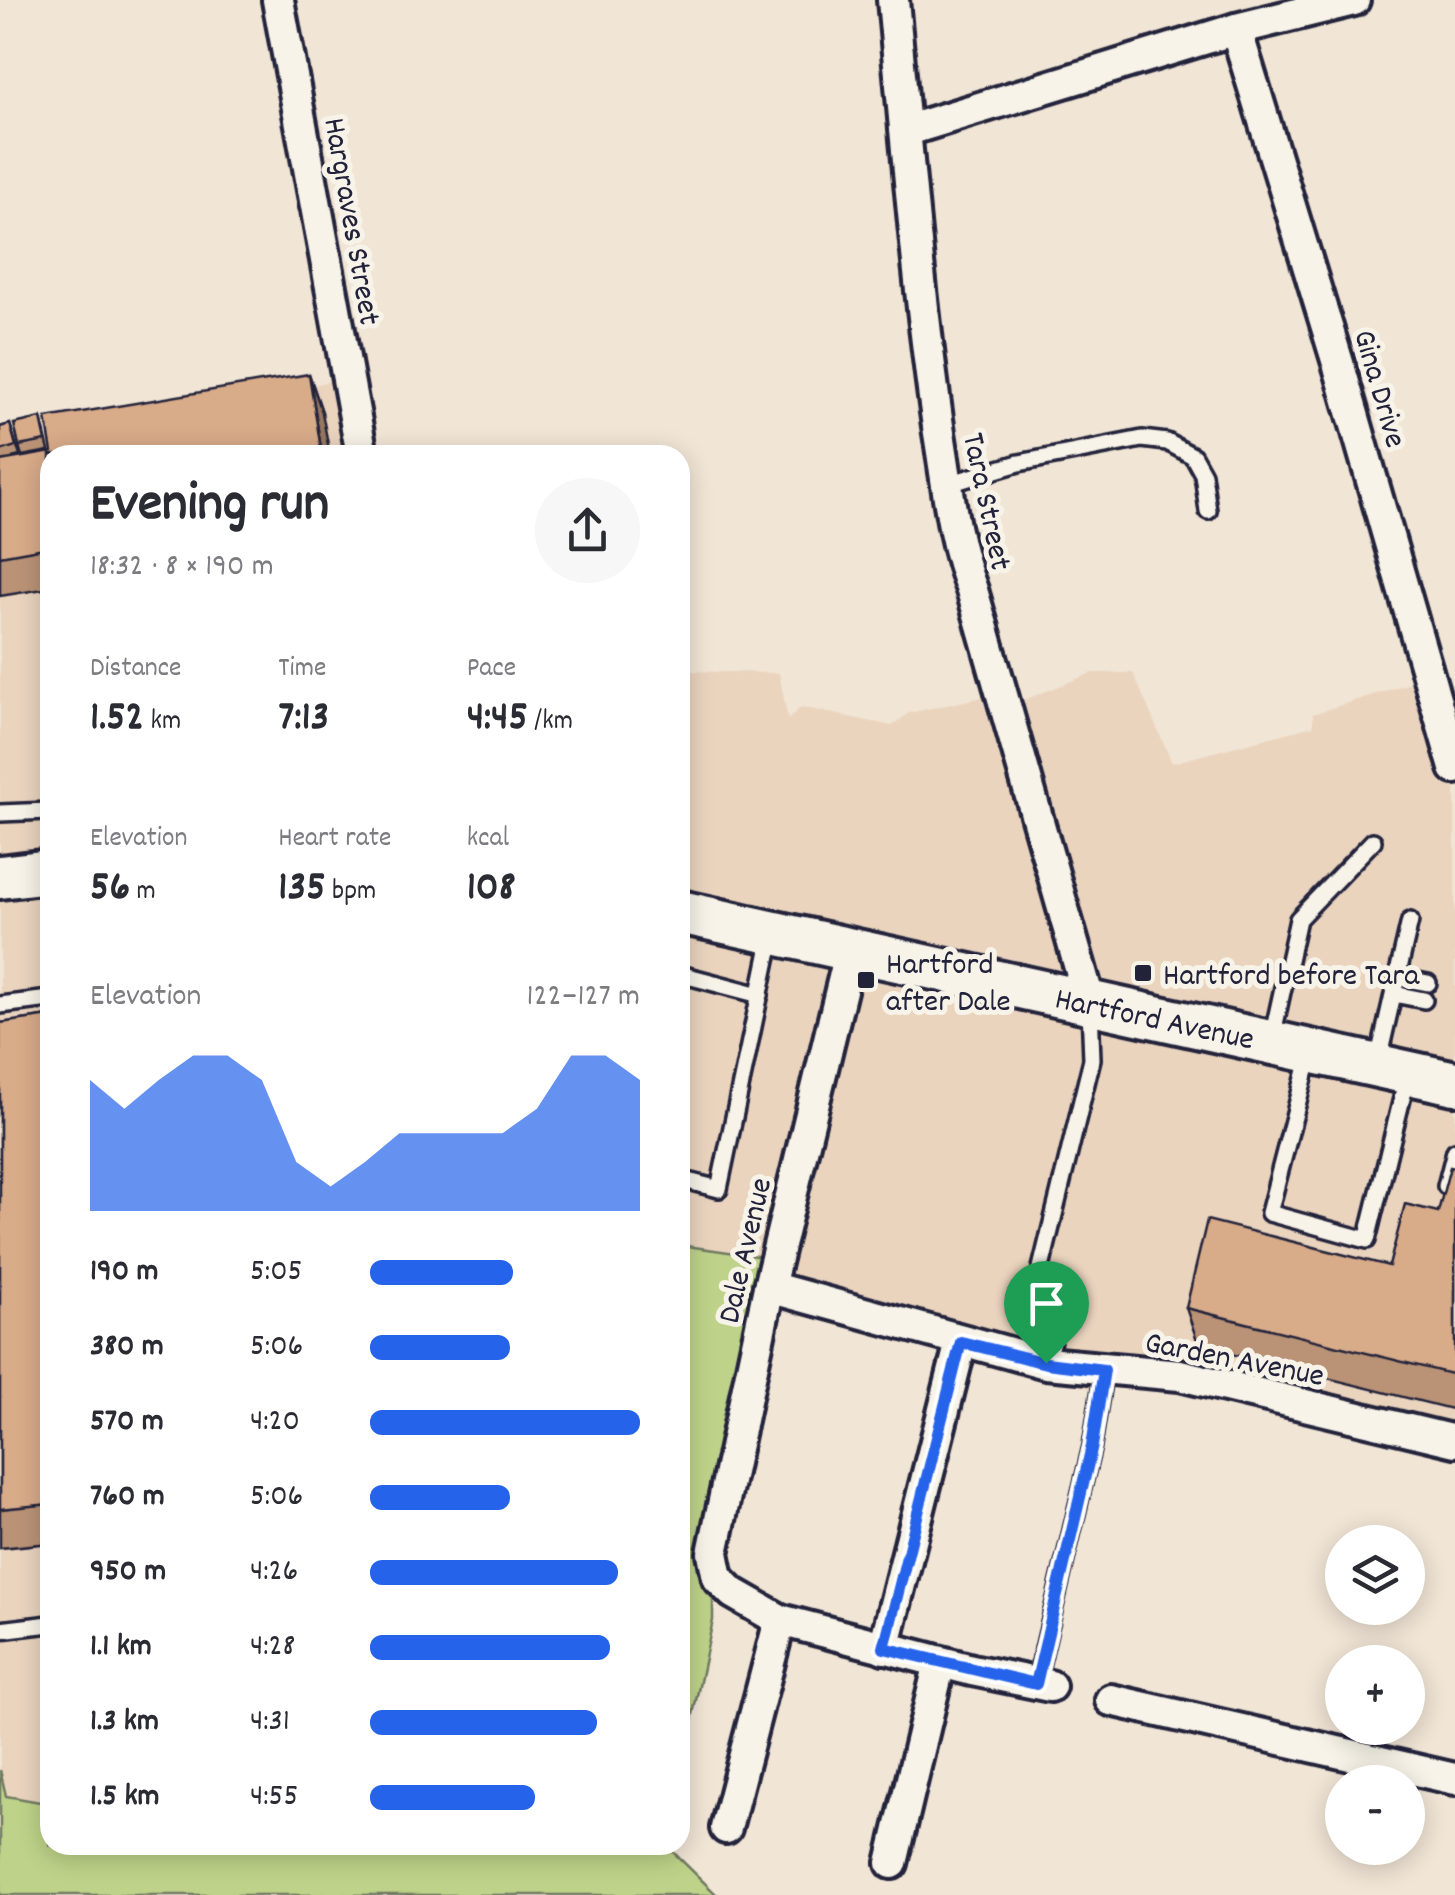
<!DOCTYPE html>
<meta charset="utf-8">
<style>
:root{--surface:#fff;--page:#f7f7f7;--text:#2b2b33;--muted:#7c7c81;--accent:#2563eb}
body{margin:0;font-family:Dekko,sans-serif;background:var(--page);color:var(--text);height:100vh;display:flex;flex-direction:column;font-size:38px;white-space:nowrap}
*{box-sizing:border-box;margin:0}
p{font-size:32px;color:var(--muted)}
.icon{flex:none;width:55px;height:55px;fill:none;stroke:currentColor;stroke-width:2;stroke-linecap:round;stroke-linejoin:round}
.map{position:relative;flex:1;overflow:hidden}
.panel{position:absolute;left:40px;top:445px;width:650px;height:1410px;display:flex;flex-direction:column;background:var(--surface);border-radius:30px;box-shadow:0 5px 25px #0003}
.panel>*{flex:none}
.controls{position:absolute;left:1325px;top:1525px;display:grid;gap:20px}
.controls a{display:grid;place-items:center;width:100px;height:100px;border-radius:50%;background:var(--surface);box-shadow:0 5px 25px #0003;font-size:50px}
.pin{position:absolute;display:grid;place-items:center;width:85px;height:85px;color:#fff;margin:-102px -42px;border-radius:50% 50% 50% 0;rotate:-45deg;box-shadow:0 0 10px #0007}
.pin .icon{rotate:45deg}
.round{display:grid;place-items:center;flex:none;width:105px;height:105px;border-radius:52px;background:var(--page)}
.headline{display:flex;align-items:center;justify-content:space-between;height:170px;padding:0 50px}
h1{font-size:55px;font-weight:700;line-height:75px}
.stats{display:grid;grid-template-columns:repeat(3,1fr);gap:15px;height:170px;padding:10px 50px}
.stats div{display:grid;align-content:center}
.stats b{font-size:42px;font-weight:700}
.stats small{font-size:28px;font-weight:400}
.stats p{font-size:28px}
.chart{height:280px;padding:20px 50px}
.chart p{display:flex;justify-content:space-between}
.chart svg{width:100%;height:180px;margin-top:10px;fill:var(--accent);opacity:.7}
ul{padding:0 50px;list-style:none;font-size:32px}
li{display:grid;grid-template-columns:160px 120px 1fr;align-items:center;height:75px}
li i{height:25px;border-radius:12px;background:var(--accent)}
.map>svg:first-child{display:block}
.built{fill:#ead4be}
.green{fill:#bed389;stroke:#707a62;stroke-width:2.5}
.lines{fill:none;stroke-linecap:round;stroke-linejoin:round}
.service-casing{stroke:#22223b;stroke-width:22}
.minor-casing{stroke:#22223b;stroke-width:38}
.secondary-casing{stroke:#22223b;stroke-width:50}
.service{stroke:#f7f3e8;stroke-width:15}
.minor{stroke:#f7f3e8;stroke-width:30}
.secondary{stroke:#f7f3e8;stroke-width:42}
.wall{fill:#ba9376;stroke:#22223b;stroke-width:2.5}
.shaded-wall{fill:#977860;stroke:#22223b;stroke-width:2.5}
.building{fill:#d8ab89;stroke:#22223b;stroke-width:2.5}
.route-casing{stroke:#fff;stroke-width:20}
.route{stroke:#2563eb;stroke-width:12}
.poi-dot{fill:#22223b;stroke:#f7f3e8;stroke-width:4}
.labels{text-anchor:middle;stroke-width:10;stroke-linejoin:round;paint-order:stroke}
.street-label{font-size:32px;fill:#22223b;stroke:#f7f3e8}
.poi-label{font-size:32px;fill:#22223b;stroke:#f7f3e8;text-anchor:start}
</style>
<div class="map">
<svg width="1455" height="1895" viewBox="0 0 1455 1895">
<rect width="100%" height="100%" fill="#f1e5d5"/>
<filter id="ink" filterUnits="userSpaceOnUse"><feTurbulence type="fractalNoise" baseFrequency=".01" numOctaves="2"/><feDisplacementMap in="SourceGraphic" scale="20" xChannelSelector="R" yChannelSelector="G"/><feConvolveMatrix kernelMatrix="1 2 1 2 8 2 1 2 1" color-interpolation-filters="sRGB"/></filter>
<g filter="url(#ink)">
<!-- built -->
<g class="built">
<polygon points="347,377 363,455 50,455 50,1800 40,1802 6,1796 0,1770 0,448 219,407"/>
<polygon points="680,671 779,673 788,720 801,707 892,726 909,713 997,694 1014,704 1092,673 1133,673 1172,763 1313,726 1313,714 1426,678 1455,714 1455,1444 1172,1382 1092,1389 798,1300 680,1245"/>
</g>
<!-- green -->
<g class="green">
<polygon points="680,1245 783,1260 713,1593 713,1620 680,1776"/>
<polygon points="0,1770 6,1796 40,1802 50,1800 50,1845 666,1845 717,1895 0,1895"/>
</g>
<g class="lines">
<!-- service casing -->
<g class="service-casing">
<g id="service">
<polyline points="945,485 1019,463 1142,439 1167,442 1193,456 1203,474 1208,511"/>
<polyline points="0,813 50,811"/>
<polyline points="680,974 760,995"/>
<polyline points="1397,977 1410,921"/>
<polyline points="1394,994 1424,1000"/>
<polyline points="0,1005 50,999"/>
<polyline points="1272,1038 1298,919 1373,841"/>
<polyline points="1310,1055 1269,1213 1367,1240 1407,1078"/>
<polyline points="1377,1065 1397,977 1428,983"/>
<polyline points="680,1179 719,1189 772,936"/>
<polyline points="1446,1186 1455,1151"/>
<polyline points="1046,1363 1057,1321 1041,1268 1092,1059 1090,1007"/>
<polyline points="0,1630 50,1624"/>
<polyline points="1036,1683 1092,1446 1104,1370"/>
</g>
</g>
<!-- minor casing -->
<g class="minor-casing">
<g id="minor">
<polyline points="278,0 362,455"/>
<path d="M 893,0 C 907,145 918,289 939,433 C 948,487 952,538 972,590 L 1090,1003"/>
<polyline points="1236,29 1341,373 1455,768"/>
<polyline points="908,130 1236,29 1354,0"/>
<polyline points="769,1287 1046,1363 1180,1375 1455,1441"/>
<polyline points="780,1620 972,1670 1050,1686"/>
<polyline points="884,1648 961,1342"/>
<polyline points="1111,1700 1455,1779"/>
<polyline points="726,1828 780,1620 733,1593 718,1578 713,1553 769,1287 851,949"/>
<polyline points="892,1863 940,1662"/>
</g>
</g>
<!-- secondary casing -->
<g class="secondary-casing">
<g id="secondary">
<polyline points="0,877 50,871"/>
<polyline points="680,912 1455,1083"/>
</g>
</g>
<!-- service -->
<use href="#service" class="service"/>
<!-- minor -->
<use href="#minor" class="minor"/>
<!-- secondary -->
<use href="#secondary" class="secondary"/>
</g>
<!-- wall -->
<g class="wall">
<polygon points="309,374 322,412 50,455 50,588 0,596 0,427 10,424 20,456 12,458 52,452"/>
<polygon points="41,418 49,451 22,456 19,446"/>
<polygon points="50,1016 50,1543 0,1548 0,1023"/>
<polygon points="1455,1168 1455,1410 1199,1346 1186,1308 1389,1266 1438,1212"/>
</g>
<!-- shaded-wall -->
<polygon class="shaded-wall" points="309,374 322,412 330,455 322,455"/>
<!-- building -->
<g class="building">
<polygon points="309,374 322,455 50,455 50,547 0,556 0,461 52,452 46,418"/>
<polygon points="41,418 46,441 19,446 14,424"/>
<polygon points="10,424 16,446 0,451 0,427"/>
<polygon points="50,1016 50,1504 0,1509 0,1023"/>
<polygon points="1450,1167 1455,1168 1455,1375 1186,1308 1207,1220 1389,1266 1405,1204 1438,1212"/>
</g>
</g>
<g class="lines" filter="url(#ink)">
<!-- route casing -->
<g class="route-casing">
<polygon id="route" points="961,1342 1046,1363 1104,1370 1092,1446 1036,1684 884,1648"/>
</g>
<!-- route -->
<use href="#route" class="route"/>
</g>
<!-- markers -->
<g class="poi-dot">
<rect x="1133" y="963" width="20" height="20" rx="5"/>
<rect x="856" y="970" width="20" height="20" rx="5"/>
</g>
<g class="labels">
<!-- street labels -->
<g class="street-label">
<text transform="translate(354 221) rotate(80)" y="11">Hargraves Street</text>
<text transform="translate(1382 388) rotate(74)" y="11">Gina Drive</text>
<text transform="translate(989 501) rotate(78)" y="11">Tara Street</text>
<text transform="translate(1155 1017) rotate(12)" y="11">Hartford Avenue</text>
<text transform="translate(743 1250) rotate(-77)" y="11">Dale Avenue</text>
<text transform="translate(1235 1357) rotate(11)" y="11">Garden Avenue</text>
</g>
<!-- poi labels -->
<g class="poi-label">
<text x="886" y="973">Hartford<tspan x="886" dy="37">after Dale</tspan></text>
<text x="1163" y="984">Hartford before Tara</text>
</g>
</g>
</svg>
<div class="controls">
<a><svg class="icon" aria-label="layers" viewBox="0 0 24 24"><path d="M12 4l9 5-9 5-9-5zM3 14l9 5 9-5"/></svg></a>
<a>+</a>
<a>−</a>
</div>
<div class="pin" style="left:1046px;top:1363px;background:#1e9e55"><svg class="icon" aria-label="arrive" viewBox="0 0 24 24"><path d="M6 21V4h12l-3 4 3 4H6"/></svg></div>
<section class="panel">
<div class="headline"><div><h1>Evening run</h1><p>18:32 · 8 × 190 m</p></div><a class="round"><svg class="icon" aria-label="share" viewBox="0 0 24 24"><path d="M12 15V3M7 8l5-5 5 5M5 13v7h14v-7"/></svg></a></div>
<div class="stats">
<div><p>Distance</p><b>1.52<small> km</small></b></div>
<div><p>Time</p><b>7:13</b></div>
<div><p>Pace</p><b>4:45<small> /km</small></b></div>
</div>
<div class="stats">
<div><p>Elevation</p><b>56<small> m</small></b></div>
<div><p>Heart rate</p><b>135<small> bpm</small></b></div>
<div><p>kcal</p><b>108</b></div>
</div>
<div class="chart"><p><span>Elevation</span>122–127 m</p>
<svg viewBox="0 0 160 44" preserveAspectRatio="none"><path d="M0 44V12L10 19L20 12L30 6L40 6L50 12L60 32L70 38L80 32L90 25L100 25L110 25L120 25L130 19L140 6L150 6L160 12V44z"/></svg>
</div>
<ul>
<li><b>190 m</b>5:05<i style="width:53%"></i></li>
<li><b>380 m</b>5:06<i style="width:52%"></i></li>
<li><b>570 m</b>4:20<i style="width:100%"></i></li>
<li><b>760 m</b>5:06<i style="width:52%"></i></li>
<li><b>950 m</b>4:26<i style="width:92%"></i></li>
<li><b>1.1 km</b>4:28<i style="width:89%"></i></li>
<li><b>1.3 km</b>4:31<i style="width:84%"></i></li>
<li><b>1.5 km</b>4:55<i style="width:61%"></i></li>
</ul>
</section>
</div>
